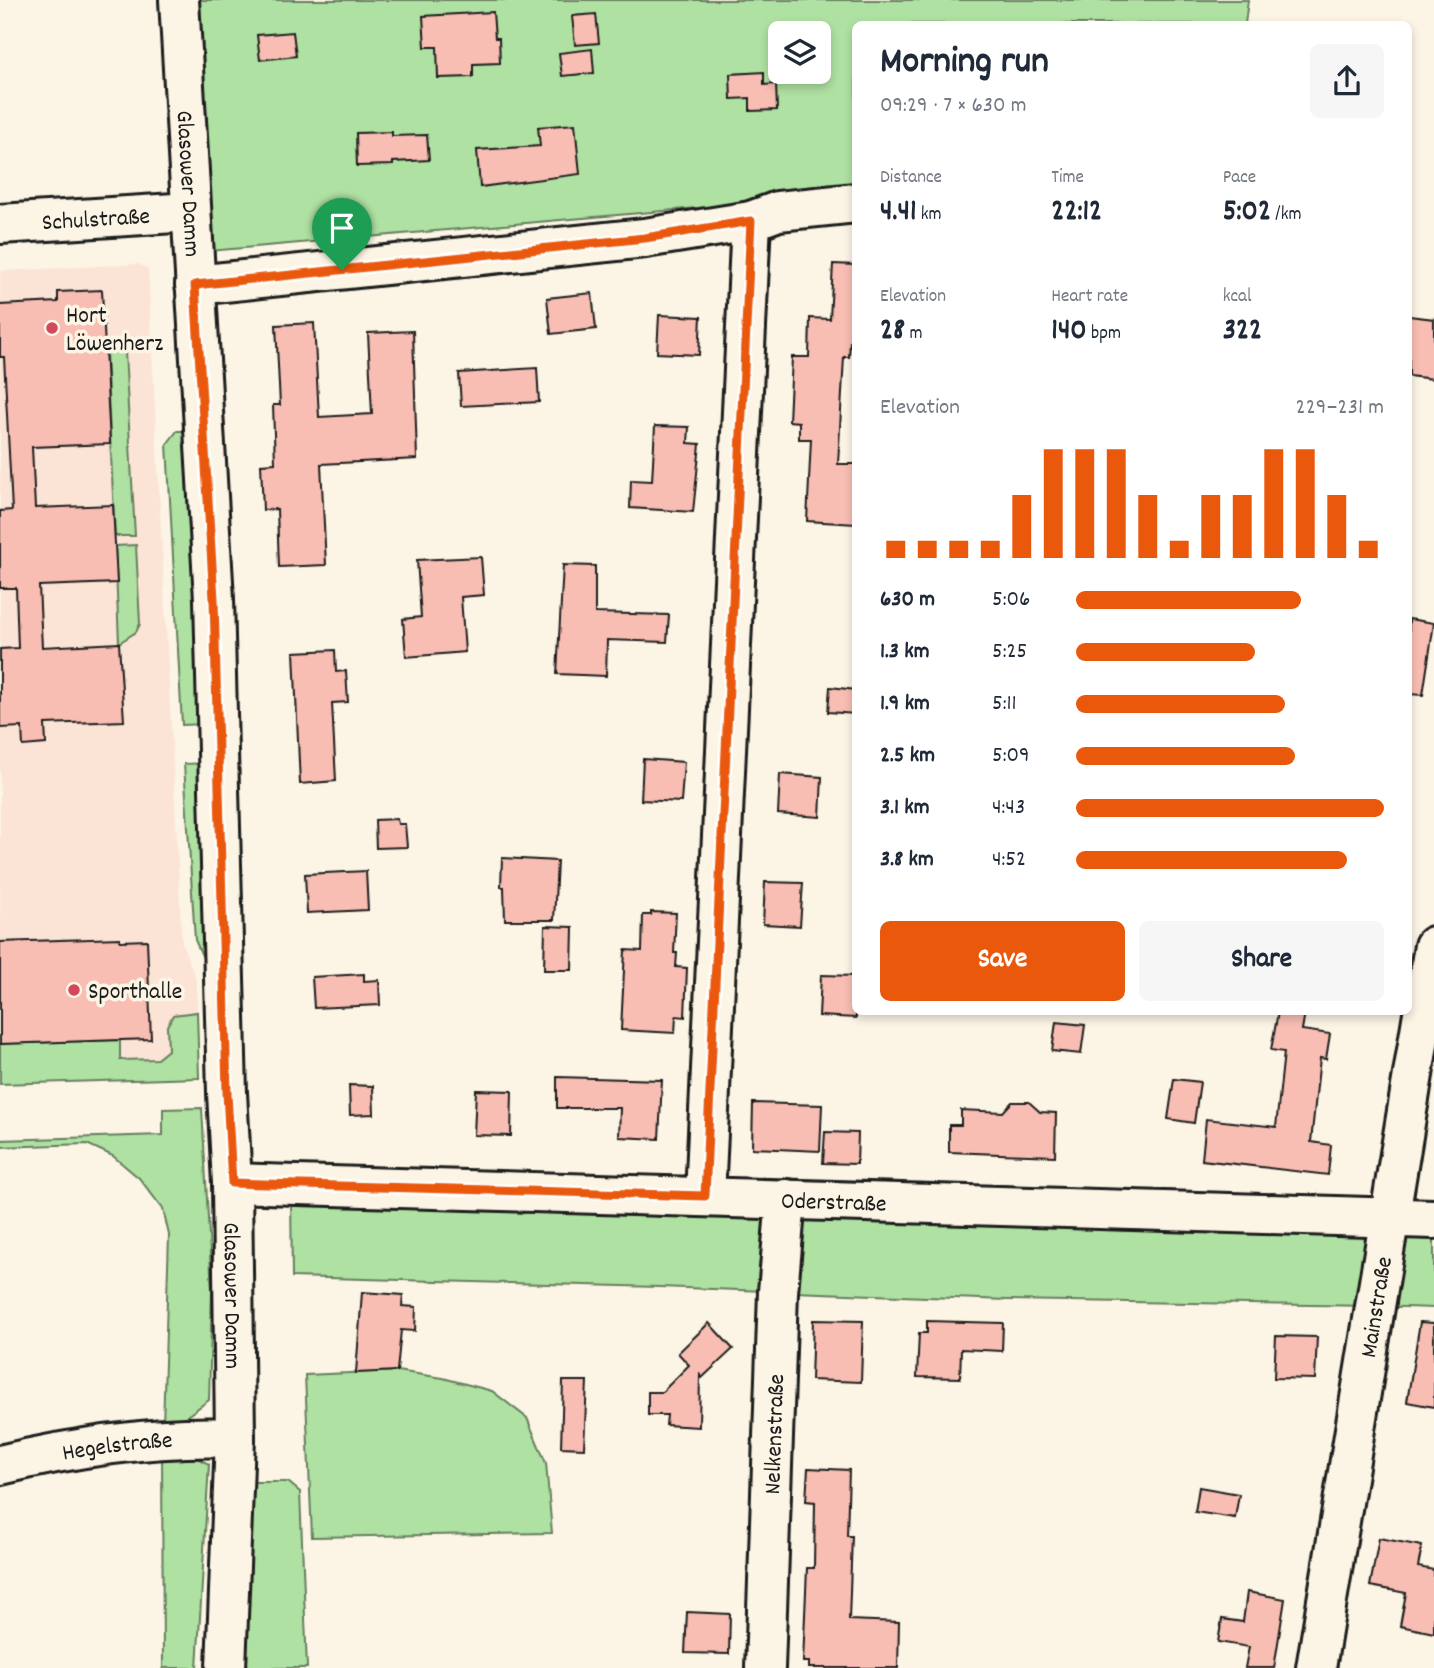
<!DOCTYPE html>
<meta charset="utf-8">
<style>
:root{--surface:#fff;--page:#f6f6f7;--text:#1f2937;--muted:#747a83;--accent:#ea580c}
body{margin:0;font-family:Dekko,sans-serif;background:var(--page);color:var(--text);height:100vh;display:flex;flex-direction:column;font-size:26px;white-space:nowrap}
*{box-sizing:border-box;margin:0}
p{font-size:23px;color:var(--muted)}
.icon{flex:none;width:38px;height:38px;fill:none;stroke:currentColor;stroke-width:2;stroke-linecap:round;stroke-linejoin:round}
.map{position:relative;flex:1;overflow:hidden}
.drawer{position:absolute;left:852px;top:21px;width:560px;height:994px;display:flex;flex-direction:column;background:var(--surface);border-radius:10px;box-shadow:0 4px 10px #0003}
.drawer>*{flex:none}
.fabs{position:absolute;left:768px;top:21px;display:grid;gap:14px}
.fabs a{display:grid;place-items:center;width:63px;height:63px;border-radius:10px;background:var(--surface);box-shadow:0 4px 10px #0003;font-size:35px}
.pin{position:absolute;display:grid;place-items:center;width:60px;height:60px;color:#fff;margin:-72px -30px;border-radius:50% 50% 50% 0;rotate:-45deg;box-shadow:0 0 7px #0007}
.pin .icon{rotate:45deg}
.round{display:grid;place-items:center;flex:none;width:74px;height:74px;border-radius:10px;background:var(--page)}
.headline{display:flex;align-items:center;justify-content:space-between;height:119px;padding:0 28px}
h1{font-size:38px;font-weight:700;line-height:52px}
.figures{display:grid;grid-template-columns:repeat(3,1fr);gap:10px;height:119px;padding:7px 28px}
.figures div{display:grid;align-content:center}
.figures b{font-size:30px;font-weight:700}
.figures small{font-size:19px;font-weight:400}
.figures p{font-size:19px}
.chart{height:196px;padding:14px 28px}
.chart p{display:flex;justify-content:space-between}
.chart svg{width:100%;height:126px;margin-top:7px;stroke:var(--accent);stroke-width:6}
.primary-button{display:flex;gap:14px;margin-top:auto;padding:14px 28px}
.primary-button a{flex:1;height:80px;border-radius:10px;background:var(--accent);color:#fff;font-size:28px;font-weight:700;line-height:80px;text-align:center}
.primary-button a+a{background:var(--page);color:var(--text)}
ul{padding:0 28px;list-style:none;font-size:23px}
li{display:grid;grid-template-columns:112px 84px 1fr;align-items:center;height:52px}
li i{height:18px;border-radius:9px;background:var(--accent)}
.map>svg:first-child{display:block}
.built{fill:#fbe4d6}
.green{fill:#afe1a2;stroke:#667e5f;stroke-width:2;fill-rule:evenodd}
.building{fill:#f9beb3;stroke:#1c1c1c;stroke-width:2}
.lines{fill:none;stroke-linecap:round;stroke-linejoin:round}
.minor-casing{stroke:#1c1c1c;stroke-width:44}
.minor{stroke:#fcf5e5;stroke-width:38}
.route-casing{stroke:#fff;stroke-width:14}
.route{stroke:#ea580c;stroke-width:9}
.poi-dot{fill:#d1495b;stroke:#fcf5e5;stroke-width:2.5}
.labels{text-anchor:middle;stroke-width:7;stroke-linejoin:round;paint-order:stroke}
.street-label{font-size:24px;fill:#1c1c1c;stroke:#fcf5e5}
.poi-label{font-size:24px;fill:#1c1c1c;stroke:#fcf5e5;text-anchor:start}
</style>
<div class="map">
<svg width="1434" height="1668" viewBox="0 0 1434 1668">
<rect width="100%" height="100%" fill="#fcf5e5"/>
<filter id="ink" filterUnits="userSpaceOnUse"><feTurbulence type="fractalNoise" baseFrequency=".0143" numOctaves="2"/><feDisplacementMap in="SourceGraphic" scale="14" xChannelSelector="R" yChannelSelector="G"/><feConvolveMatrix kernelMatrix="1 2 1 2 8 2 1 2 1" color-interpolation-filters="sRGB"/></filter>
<g filter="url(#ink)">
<!-- built -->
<polygon class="built" points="138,264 148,269 182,943 196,979 199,1069 0,1070 0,271"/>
<!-- green -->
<g class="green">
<path d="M 193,0 L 1248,0 L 1245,24 L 856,24 L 856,194 L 209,251 ZM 780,33 L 819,33 L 819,72 L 780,72 Z"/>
<polygon points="106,352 125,352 135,536 115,536"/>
<polygon points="177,431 191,431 207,724 182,725 167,444"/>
<polygon points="136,545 140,624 136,632 119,643 115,546"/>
<polygon points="209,763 212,978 195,940 184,764"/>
<polygon points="197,1012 199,1078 0,1084 0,1044 120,1040 120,1060 157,1059 168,1050 167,1026 173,1015"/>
<polygon points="202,1108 212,1291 209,1400 180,1421 163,1426 169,1235 163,1209 139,1178 113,1156 87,1144 0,1147 0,1140 163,1135 163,1109"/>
<polygon points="291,1198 1434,1233 1434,1308 1375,1306 1007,1300 659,1287 292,1277"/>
<polygon points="397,1371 443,1378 492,1391 527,1418 546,1463 552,1533 312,1537 305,1375"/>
<polygon points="162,1449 187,1453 209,1464 197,1668 163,1668"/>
<polygon points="253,1482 288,1482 300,1492 307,1668 239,1668 247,1488"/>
</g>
<!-- building -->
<g class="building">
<polygon points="493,12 495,38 499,38 500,63 473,64 473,77 438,78 437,47 425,47 423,16"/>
<polygon points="596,14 599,43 575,45 572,16"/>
<polygon points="293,32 296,56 260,60 257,35"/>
<polygon points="592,49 594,73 562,76 559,53"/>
<polygon points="764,72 764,85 776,84 777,110 750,111 750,98 731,99 730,74"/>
<polygon points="575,124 580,174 480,187 477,150 540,146 538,127"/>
<polygon points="392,132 392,136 427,135 429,160 393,162 393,165 357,166 356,133"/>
<polygon points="833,264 856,265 854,342 850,342 849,357 844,357 838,464 856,464 856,524 807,521 811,439 799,439 799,422 789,421 792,357 809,357 810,318 830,319"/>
<polygon points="102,290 110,444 32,447 35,508 113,505 117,583 39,586 42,647 119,643 124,721 45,724 46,744 23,746 22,727 0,728 0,649 18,648 16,588 0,588 0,511 12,510 4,357 0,357 0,305 58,302 58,292"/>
<polygon points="592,293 596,329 551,334 547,298"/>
<polygon points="659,315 701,317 699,355 657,353"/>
<polygon points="1409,316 1434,319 1434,379 1409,376"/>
<polygon points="314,323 319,417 372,414 368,333 413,331 417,459 321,464 326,565 279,567 277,509 263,510 261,464 275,463 273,405 280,405 276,325"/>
<polygon points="537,368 539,402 461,406 459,373"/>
<polygon points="655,426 689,427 688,443 700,444 693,512 630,508 631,480 652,481"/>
<polygon points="481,557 484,595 461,597 465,652 406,657 403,619 421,617 417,560"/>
<polygon points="563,565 595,566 595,613 669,615 667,642 607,640 606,676 557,674"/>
<polygon points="1409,619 1434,623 1423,695 1409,694"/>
<polygon points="335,650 336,672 346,671 348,702 332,703 336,781 300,784 294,652"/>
<polygon points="830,687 856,690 856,714 828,712"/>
<polygon points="643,759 684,762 681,802 641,800"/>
<polygon points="780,774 822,777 820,817 778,814"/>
<polygon points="397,819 398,824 405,824 407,847 376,848 375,820"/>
<polygon points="502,858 557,861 554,920 505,920 504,887 501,887"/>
<polygon points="366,871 368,910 307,913 305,874"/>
<polygon points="765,882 803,883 800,926 763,924"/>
<polygon points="651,912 676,913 674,953 677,953 676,967 687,968 685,1017 676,1016 675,1033 621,1030 625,950 642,951 643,915 651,915"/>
<polygon points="545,926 573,927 572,970 544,970"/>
<polygon points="120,938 120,941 147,940 151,1039 0,1044 0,942"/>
<polygon points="364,974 364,981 379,980 380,1005 314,1008 312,977"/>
<polygon points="821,975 856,976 856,1018 819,1016"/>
<polygon points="1278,1012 1305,1012 1302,1030 1330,1034 1326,1059 1320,1058 1311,1142 1331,1145 1328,1175 1202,1160 1206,1119 1276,1127 1284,1052 1271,1050"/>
<polygon points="1056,1022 1085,1025 1081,1054 1052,1051"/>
<polygon points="557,1077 662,1080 659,1139 619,1137 620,1108 557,1108"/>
<polygon points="1174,1079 1200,1082 1194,1123 1168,1119"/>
<polygon points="349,1085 373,1086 374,1114 350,1115"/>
<polygon points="476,1090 512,1091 511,1136 474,1135"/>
<polygon points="1012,1102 1029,1102 1040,1112 1056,1113 1055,1156 949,1152 949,1125 961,1125 961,1110 1003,1112"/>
<polygon points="753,1103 822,1105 820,1151 752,1148"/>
<polygon points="825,1132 858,1133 857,1164 823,1163"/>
<polygon points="362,1292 403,1295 402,1306 416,1307 415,1331 401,1330 397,1371 356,1373"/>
<polygon points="813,1320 863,1321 861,1382 811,1380"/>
<polygon points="927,1321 1003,1323 1002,1351 961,1349 960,1378 917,1377 919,1333 927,1333"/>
<polygon points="1420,1322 1434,1323 1434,1407 1407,1402"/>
<polygon points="709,1323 733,1349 702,1378 700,1375 699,1427 666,1425 667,1415 648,1415 648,1392 662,1392 689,1365 678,1353"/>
<polygon points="1276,1336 1317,1337 1315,1379 1274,1378"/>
<polygon points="563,1381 587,1381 584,1448 561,1447"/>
<polygon points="808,1468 849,1470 847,1536 852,1536 849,1620 899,1622 898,1668 809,1668 809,1662 803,1662 807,1568 814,1568 815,1502 806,1501"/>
<polygon points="1199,1487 1239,1494 1235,1518 1195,1512"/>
<polygon points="1379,1538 1422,1546 1418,1567 1434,1570 1434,1633 1400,1626 1406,1593 1370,1586"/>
<polygon points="1247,1592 1285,1599 1274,1668 1245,1668 1249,1647 1218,1642 1222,1619 1243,1622"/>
<polygon points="687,1612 730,1614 729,1654 685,1653"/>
</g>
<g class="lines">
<!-- minor casing -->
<g class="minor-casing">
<g id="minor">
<path id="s1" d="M 179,0 L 214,599 L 227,1093 L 232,1183 L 235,1438 L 226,1668"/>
<path id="s2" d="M 0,224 L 191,212"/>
<polyline points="195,285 645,238 751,221 778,211 856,203"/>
<path id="s3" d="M 232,1183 L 1434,1219"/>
<polyline points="705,1196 751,221"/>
<path id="s4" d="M 0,1465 C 75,1447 158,1435 235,1438"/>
<path id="s5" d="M 765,1668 L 778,1292 L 786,1199"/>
<path id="s6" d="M 1316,1668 L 1434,946"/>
</g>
</g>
<!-- minor -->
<use href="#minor" class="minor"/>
</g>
</g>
<g class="lines" filter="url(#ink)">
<!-- route casing -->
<g class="route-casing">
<polygon id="route" points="751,221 705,1196 232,1183 227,1093 214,599 195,285 645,238"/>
</g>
<!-- route -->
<use href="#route" class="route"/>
</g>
<!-- markers -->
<g class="poi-dot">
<circle cx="52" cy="328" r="7"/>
<circle cx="74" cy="990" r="7"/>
</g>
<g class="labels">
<!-- street labels -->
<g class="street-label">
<text dy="8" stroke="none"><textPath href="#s1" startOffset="184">Glasower Damm</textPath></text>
<text dy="8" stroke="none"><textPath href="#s2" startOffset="96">Schulstraße</textPath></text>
<text dy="8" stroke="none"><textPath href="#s3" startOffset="602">Oderstraße</textPath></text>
<text dy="8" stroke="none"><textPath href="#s1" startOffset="1297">Glasower Damm</textPath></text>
<text dy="8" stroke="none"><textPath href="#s6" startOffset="366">Mainstraße</textPath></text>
<text dy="8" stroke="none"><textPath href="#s5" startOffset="234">Nelkenstraße</textPath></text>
<text dy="8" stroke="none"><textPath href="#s4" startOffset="119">Hegelstraße</textPath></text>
</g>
<!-- poi labels -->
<g class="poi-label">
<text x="66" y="322">Hort<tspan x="66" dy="28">Löwenherz</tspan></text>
<text x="88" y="998">Sporthalle</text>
</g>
</g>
</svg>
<div class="fabs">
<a><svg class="icon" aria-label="layers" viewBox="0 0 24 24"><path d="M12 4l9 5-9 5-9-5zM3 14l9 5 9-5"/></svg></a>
</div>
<div class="pin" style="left:342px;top:270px;background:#1e9e55"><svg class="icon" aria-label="arrive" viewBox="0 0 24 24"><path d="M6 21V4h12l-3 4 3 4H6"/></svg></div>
<section class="drawer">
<div class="headline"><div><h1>Morning run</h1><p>09:29 · 7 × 630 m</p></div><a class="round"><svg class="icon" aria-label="share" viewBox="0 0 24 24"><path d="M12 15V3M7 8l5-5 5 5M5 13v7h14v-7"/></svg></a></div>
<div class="figures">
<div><p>Distance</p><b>4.41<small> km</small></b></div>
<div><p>Time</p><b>22:12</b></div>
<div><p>Pace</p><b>5:02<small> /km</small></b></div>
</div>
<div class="figures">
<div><p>Elevation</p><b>28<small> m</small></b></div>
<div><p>Heart rate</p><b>140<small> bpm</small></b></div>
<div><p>kcal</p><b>322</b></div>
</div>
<div class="chart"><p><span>Elevation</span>229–231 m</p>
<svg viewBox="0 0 160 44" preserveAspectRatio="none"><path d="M5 44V38M15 44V38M25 44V38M35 44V38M45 44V22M55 44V6M65 44V6M75 44V6M85 44V22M95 44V38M105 44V22M115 44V22M125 44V6M135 44V6M145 44V22M155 44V38"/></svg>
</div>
<ul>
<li><b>630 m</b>5:06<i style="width:73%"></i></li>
<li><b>1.3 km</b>5:25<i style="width:58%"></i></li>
<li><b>1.9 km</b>5:11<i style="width:68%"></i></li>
<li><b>2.5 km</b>5:09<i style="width:71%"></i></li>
<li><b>3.1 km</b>4:43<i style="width:100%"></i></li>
<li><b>3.8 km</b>4:52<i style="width:88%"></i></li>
</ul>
<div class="primary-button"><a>Save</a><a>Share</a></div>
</section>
</div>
